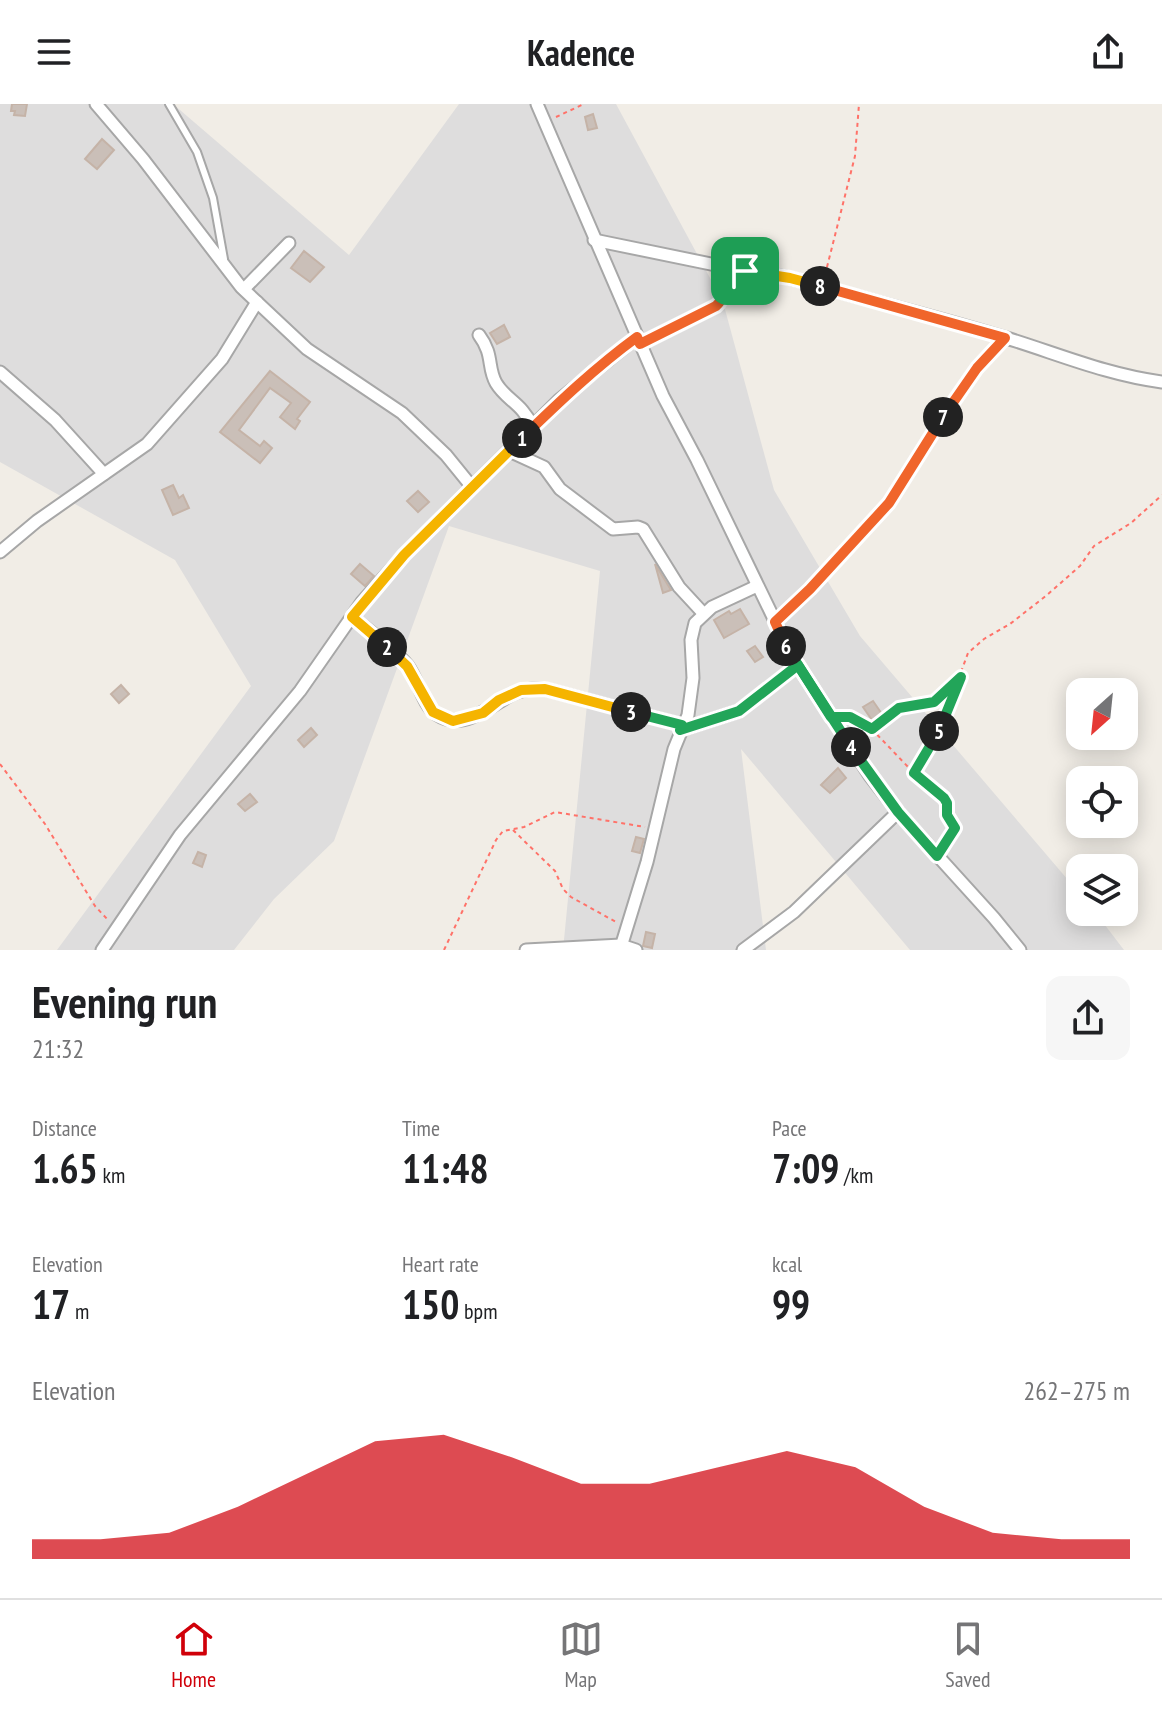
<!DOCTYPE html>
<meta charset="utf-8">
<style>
:root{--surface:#fff;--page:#f6f6f6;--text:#202124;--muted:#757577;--line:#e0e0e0;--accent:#d00009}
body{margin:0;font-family:"PT Sans Narrow",sans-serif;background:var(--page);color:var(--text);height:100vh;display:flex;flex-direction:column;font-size:30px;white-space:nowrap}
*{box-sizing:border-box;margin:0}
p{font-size:26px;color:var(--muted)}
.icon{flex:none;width:44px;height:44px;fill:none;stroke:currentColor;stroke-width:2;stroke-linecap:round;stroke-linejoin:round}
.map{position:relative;height:846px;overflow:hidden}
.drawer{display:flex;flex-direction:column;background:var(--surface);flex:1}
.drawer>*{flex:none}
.needle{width:52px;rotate:207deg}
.controls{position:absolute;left:1066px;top:574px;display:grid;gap:16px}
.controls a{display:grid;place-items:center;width:72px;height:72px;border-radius:16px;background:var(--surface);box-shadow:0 4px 20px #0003;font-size:40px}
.pin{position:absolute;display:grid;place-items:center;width:68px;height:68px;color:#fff;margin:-34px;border-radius:16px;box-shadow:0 4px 12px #0006}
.km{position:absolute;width:40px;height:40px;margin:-20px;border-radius:50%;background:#222;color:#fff;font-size:22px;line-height:40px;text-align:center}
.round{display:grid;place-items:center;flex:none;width:84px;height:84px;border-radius:16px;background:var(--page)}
.head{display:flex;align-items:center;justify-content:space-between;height:136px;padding:0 32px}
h1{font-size:44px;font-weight:800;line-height:60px}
.figures{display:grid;grid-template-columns:repeat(3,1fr);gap:12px;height:136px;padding:8px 32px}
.figures div{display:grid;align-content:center}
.figures b{font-size:40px;font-weight:800}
.figures small{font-size:22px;font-weight:400}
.figures p{font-size:22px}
.chart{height:224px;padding:16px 32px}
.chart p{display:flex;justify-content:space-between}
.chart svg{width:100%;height:144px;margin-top:8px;fill:var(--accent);opacity:.7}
header{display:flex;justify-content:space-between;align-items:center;height:104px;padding:0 32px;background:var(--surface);font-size:36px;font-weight:800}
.tab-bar{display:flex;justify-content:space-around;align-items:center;height:112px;border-top:2px solid var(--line);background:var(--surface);font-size:22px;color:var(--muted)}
.tab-bar a{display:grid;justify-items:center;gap:4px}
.tab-bar .active{color:var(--accent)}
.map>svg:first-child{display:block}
.residential{fill:#dedddd}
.building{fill:#cabfb8;stroke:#c5b3a7;stroke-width:2}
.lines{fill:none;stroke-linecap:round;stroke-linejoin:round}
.lane-casing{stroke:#a7a7a7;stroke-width:10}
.street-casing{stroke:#a7a7a7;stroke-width:15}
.path{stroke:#ff7269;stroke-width:2;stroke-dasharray:4 4;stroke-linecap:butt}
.lane{stroke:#fff;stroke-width:6}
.street{stroke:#fff;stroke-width:11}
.split-1-casing{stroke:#fff;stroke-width:16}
.split-2-casing{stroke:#fff;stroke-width:16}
.split-3-casing{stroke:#fff;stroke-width:16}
.split-4-casing{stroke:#fff;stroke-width:16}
.split-5-casing{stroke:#fff;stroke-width:16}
.split-6-casing{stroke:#fff;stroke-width:16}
.split-7-casing{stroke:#fff;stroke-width:16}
.split-8-casing{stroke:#fff;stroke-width:16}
.split-9-casing{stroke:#fff;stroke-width:16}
.split-1{stroke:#f0652b;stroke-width:10}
.split-2{stroke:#f5b400;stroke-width:10}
.split-3{stroke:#f5b400;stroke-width:10}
.split-4{stroke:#22a559;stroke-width:10}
.split-5{stroke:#22a559;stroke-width:10}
.split-6{stroke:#22a559;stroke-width:10}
.split-7{stroke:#f0652b;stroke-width:10}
.split-8{stroke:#f0652b;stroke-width:10}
.split-9{stroke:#f5b400;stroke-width:10}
</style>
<header><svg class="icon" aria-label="menu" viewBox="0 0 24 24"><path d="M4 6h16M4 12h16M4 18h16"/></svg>Kadence<svg class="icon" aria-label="share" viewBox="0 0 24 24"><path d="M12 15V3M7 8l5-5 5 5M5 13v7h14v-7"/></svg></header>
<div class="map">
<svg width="1162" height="846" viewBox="0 0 1162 846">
<rect width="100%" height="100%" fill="#f1ede6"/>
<!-- residential -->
<polygon class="residential" points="0,0 173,0 349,151 459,0 616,0 723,198 774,386 860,532 1080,790 1080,808 1095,808 1124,846 910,846 741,645 766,846 563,846 600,467 449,422 334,737 274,795 234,846 57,846 251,582 175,456 0,358"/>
<!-- building -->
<g class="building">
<polygon points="12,0 27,0 25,12 14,11 15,7 11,7"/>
<polygon points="593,10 597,24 588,26 585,13"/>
<polygon points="102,35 114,46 97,65 85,55"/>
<polygon points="304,147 324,163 310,178 291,164"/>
<polygon points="504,221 510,233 497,240 490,229"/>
<polygon points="270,267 310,298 297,315 300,317 295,325 280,313 291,299 270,284 239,326 260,342 264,337 272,344 260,359 220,328"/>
<polygon points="173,381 179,394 183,391 189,404 173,411 162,386"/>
<polygon points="418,387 429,398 418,408 407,397"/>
<polygon points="360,460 374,472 365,482 351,470"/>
<polygon points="655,460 671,486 663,489"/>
<polygon points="740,505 749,520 724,534 714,516 729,507 731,510"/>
<polygon points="755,542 763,553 755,558 747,547"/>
<polygon points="121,581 129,590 119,599 111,590"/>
<polygon points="873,597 884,613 874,619 863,603"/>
<polygon points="311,624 317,631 304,643 298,636"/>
<polygon points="838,664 846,674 830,689 821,681"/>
<polygon points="250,690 257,698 245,707 238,700"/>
<polygon points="636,733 644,735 640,749 632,747"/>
<polygon points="198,748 206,751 202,763 193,759"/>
<polygon points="646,828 655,830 652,844 643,842"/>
</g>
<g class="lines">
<!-- lane casing -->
<g class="lane-casing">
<polyline id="lane" points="169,0 197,48 213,94 224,155"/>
</g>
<!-- street casing -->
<g class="street-casing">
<g id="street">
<polyline points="96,0 143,55 241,183 307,245 402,309 446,351 472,383"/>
<polyline points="537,0 663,292 697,356 790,548 870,672 898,708 994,814 1020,846"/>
<polyline points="594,136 745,167"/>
<polyline points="244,185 289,139"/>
<path d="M 479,231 C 494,251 487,263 496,279 C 506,296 522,299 533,323"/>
<path d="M 640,240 L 716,202 C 726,193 728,174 741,169 C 756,162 818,182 837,187 C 892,202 948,216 1003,233 C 1056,249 1107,271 1162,278"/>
<polyline points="0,268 55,316 104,370"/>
<polyline points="509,347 544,363 560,385 613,425 638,423 643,425 679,483 703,509"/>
<polyline points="0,448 37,417 147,340 222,255 257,198"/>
<path d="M 352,513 C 370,528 393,544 408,562 C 418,576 423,601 436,610 C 448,618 460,618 472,613 C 501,602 509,582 545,585 L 682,621"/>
<polyline points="680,626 739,607 798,561"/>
<polyline points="102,846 180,731 300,587 362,498 404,451 559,296 637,233"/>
<polyline points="526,846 621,841 636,846"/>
<polyline points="620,846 647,758 674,645 688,611 693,574 691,536 695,519 712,503 757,482"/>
<polyline points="743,846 794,808 898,708"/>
</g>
</g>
<!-- path -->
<g class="path">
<polyline points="556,13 584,0"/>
<polyline points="825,171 855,52 859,0"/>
<polyline points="784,509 810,485 889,399 947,307 977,264 996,243"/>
<polyline points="843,613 866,619 910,665 944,694 947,711 955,724 944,741"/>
<polyline points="873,624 899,604 934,598 958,575"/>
<polyline points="0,660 45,720 95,802 108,816"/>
<polyline points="914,669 927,650 942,620 968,549 984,535 1010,520 1047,491 1080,462 1094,442 1131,419 1162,391"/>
<polyline points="513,726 555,767 563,785 571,793 616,818"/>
<polyline points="444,846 496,736 503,727 524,723 555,708 645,723"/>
</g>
<!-- lane -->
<use href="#lane" class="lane"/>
<!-- street -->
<use href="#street" class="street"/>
</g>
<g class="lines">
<!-- split-1 casing -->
<g class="split-1-casing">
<path id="split-1" d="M 522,334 C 559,298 596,263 637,233 L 640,240 L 716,202 C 728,191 729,174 745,167"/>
</g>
<!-- split-2 casing -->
<g class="split-2-casing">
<polyline id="split-2" points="387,543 352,513 404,451 522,334"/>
</g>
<!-- split-3 casing -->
<g class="split-3-casing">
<polyline id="split-3" points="387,543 407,562 433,608 453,617 483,609 499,596 521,586 545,585 631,608"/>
</g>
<!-- split-4 casing -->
<g class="split-4-casing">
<polyline id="split-4" points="631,608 682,621 680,626 739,607 798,561 851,643"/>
</g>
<!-- split-5 casing -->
<g class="split-5-casing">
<polyline id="split-5" points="851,643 898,708 937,752 955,724 947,711 947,699 944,694 914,669 939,627"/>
</g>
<!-- split-6 casing -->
<g class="split-6-casing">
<polyline id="split-6" points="786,542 831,613 850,613 872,625 899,604 934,598 961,573 939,627"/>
</g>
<!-- split-7 casing -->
<g class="split-7-casing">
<polyline id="split-7" points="786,542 775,518 810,485 889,399 943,313"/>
</g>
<!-- split-8 casing -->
<g class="split-8-casing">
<polyline id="split-8" points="820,182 1005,234 977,264 943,313"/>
</g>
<!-- split-9 casing -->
<g class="split-9-casing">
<polyline id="split-9" points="745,167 790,174 820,182"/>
</g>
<!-- split-1 -->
<use href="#split-1" class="split-1"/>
<!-- split-2 -->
<use href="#split-2" class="split-2"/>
<!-- split-3 -->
<use href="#split-3" class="split-3"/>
<!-- split-4 -->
<use href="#split-4" class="split-4"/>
<!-- split-5 -->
<use href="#split-5" class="split-5"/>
<!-- split-6 -->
<use href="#split-6" class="split-6"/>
<!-- split-7 -->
<use href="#split-7" class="split-7"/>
<!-- split-8 -->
<use href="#split-8" class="split-8"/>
<!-- split-9 -->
<use href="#split-9" class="split-9"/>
</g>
</svg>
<div class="controls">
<a><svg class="needle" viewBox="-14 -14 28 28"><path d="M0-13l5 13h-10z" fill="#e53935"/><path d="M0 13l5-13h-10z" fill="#757577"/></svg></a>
<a><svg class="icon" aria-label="locate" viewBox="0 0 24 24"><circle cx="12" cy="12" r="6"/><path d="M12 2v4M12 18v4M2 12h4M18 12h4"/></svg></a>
<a><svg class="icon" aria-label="layers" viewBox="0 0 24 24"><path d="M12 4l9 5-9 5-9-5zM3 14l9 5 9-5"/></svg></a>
</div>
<div class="pin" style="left:745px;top:167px;background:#1e9e55"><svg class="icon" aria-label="arrive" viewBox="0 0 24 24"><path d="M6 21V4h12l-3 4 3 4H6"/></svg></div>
<b class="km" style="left:522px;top:334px">1</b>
<b class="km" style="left:387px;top:543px">2</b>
<b class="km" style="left:631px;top:608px">3</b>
<b class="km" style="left:851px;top:643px">4</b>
<b class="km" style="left:939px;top:627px">5</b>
<b class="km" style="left:786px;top:542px">6</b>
<b class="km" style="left:943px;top:313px">7</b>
<b class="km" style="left:820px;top:182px">8</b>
</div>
<section class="drawer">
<div class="head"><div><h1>Evening run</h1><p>21:32</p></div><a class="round"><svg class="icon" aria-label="share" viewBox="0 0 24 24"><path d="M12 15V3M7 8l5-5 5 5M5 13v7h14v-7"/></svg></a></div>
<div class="figures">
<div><p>Distance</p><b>1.65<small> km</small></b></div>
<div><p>Time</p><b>11:48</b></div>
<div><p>Pace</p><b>7:09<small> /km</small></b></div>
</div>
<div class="figures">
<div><p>Elevation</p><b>17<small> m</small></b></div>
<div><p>Heart rate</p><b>150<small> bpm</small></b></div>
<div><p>kcal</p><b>99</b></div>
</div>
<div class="chart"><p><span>Elevation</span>262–275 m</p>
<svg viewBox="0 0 160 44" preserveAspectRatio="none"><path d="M0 44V38L10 38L20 36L30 28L40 18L50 8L60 6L70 13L80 21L90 21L100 16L110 11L120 16L130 28L140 36L150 38L160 38V44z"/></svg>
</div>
</section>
<nav class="tab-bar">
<a class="active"><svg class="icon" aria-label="home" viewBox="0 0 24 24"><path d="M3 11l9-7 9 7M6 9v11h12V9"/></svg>Home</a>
<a><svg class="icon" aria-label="map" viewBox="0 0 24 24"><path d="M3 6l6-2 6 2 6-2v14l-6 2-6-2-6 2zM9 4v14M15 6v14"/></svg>Map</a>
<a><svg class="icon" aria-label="saved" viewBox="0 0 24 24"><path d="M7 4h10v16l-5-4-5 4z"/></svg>Saved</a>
</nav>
